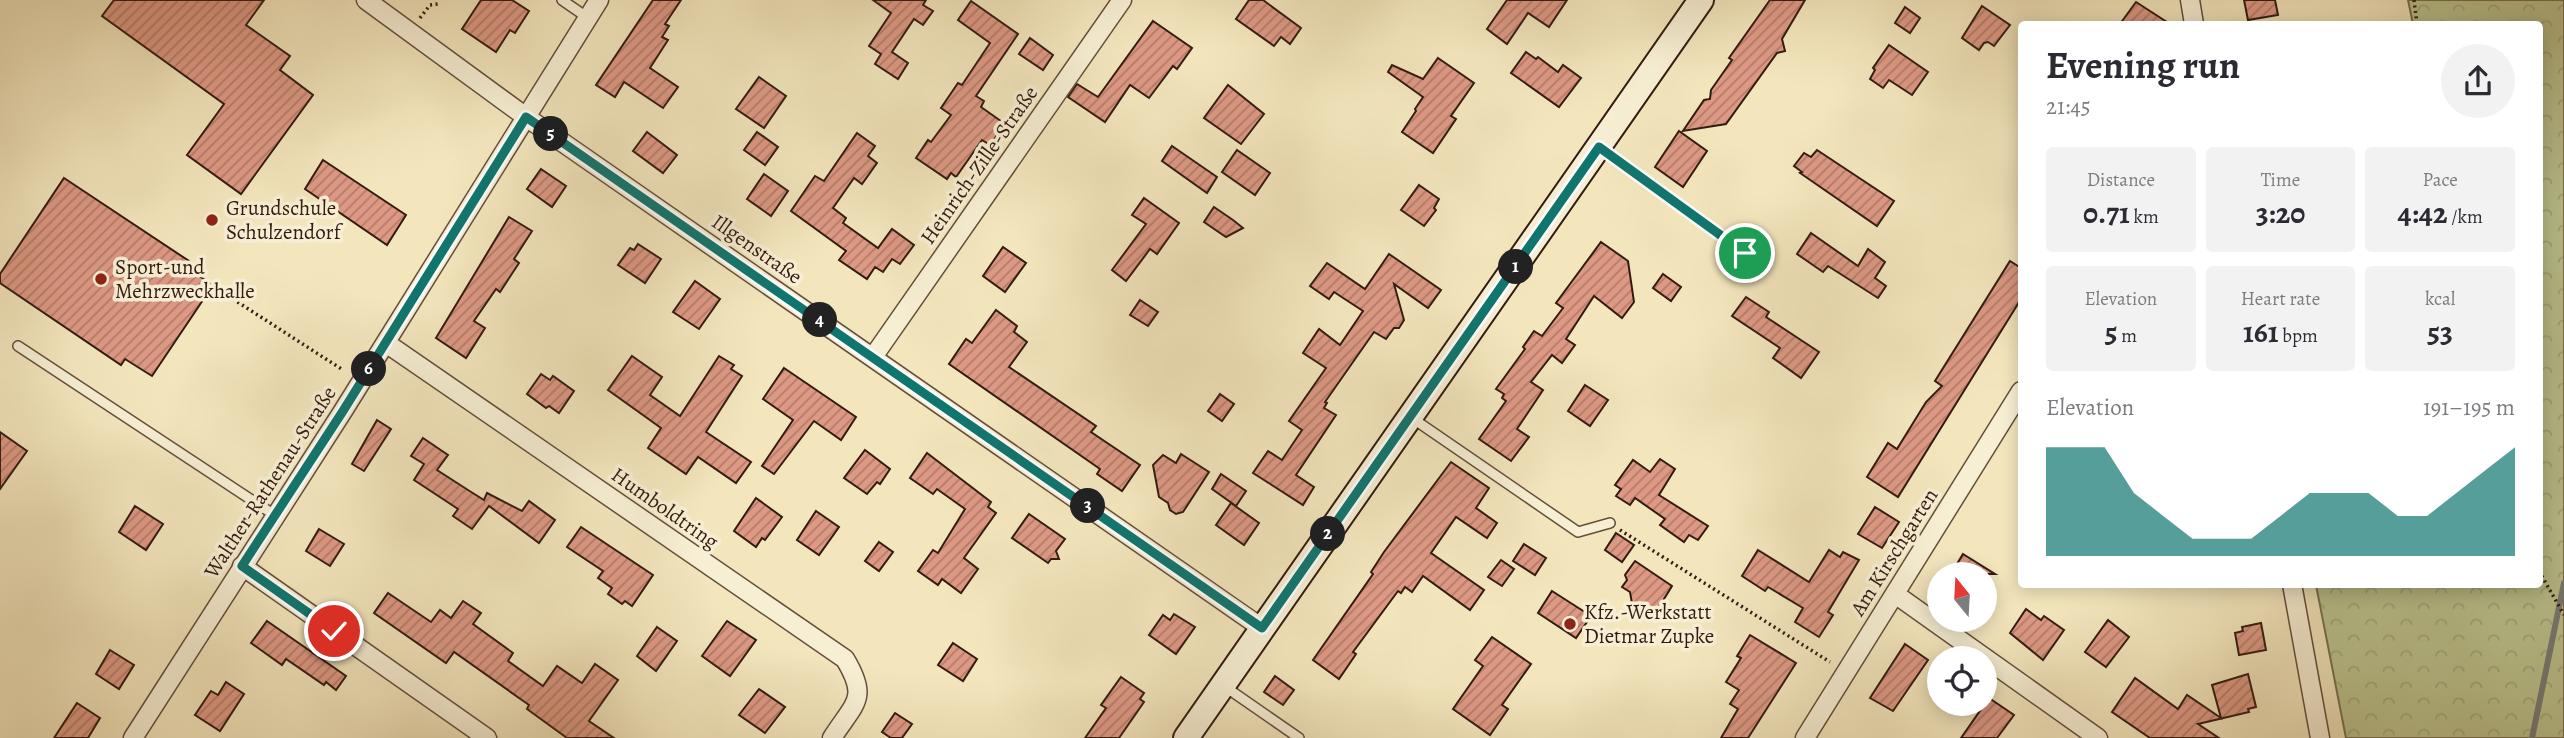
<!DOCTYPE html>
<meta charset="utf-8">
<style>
:root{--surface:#fff;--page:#f2f2f3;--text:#2b2b33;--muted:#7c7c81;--accent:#0f766e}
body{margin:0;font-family:Alegreya,serif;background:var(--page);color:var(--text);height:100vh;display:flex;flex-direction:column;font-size:26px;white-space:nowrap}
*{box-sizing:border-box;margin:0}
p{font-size:23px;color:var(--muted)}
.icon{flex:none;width:38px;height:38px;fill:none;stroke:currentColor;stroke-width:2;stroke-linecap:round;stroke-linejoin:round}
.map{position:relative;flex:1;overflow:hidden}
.side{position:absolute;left:2018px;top:21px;width:525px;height:567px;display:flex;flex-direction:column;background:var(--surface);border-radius:7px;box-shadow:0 4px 18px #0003}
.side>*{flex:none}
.needle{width:46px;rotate:342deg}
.controls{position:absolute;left:1927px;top:562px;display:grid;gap:14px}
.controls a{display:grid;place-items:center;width:70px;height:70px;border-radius:50%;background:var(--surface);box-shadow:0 4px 18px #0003;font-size:35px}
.pin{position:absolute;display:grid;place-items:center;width:60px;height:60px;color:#fff;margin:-30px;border:4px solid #fff;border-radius:50%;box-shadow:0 2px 7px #0007}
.km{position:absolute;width:35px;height:35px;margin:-18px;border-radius:50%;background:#222;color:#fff;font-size:19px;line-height:35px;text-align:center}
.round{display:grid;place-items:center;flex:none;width:74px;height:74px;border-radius:37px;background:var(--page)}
.headline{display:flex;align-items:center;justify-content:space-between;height:119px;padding:0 28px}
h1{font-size:38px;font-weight:600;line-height:52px}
.stats{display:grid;grid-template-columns:repeat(3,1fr);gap:10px;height:119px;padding:7px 28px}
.stats div{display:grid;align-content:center;border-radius:7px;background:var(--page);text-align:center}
.stats b{font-size:30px;font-weight:600}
.stats small{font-size:19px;font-weight:400}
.stats p{font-size:19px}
.chart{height:196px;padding:14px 28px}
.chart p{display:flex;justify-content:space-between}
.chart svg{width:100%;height:126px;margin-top:7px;fill:var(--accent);opacity:.7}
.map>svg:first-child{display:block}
.forest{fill:url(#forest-crowns);stroke:#787050;stroke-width:2}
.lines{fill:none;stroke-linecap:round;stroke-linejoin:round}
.stream{stroke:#757c78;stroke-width:6}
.building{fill:url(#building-hatch);stroke:#341b11;stroke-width:2}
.lane-casing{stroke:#644e3c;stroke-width:12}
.street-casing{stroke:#644e3c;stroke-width:21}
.secondary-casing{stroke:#341b11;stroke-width:28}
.path{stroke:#341b11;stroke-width:3.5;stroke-dasharray:2 3.5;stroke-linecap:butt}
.lane{stroke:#f7efd4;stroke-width:9}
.street{stroke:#f7efd4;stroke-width:18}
.secondary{stroke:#f7efd4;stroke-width:24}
.route-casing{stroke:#fff;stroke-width:14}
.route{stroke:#0f766e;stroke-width:9}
.poi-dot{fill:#8f2418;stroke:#f7efd4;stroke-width:2.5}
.labels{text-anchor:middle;stroke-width:7;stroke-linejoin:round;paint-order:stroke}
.street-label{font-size:21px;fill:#341b11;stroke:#f7efd4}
.poi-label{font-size:21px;fill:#341b11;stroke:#f7efd4;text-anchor:start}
</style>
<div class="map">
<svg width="2564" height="738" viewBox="0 0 2564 738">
<defs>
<pattern id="forest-crowns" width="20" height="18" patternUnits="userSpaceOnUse" patternTransform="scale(1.75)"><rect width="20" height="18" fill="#bbc490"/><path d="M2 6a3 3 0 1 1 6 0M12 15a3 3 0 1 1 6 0" fill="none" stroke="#a1a87b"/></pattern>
<pattern id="building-hatch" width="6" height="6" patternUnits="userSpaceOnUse" patternTransform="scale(1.75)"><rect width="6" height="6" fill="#dd9984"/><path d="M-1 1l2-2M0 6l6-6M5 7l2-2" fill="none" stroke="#b47c6b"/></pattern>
</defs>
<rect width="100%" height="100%" fill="#f3e6bd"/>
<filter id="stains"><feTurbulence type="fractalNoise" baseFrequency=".00286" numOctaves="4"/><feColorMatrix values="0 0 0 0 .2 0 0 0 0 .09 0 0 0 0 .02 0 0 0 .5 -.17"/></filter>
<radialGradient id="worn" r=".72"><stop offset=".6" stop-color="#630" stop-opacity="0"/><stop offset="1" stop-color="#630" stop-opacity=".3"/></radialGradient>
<!-- forest -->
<polygon class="forest" points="2408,0 2564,0 2564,738 2346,738 2316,585 2539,584 2539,24 2413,24"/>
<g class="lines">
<!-- stream -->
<polyline class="stream" points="2532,738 2564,583"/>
</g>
<!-- building -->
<g class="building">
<polygon points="114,0 264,0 246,25 290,56 280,70 313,95 241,194 187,155 224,104 102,16"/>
<polygon points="481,0 512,0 529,11 515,33 510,30 496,52 462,29"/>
<polygon points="653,0 681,0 665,24 669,26 662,37 668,40 650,68 678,87 663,108 624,82 615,97 596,85"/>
<polygon points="873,0 926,0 923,5 933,11 923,25 914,19 892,52 908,63 898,79 875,64 881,54 869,46 891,13"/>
<polygon points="1249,0 1263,0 1301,28 1290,44 1281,37 1274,46 1236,19"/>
<polygon points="1507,0 1567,0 1549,27 1528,13 1507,44 1487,29"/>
<polygon points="1770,0 1805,0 1782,39 1785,51 1777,53 1726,124 1683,131 1704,100 1710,99 1711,90 1732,60 1729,58"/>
<polygon points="2244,0 2275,0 2278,15 2248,20"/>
<polygon points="971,1 1018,34 976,96 984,101 981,107 1005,124 990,145 982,140 956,177 951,173 947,179 916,158 928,140 931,142 951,115 941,108 958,83 962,85 990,43 958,20"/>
<polygon points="2136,2 2170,24 2120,24"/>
<polygon points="1982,6 2010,25 1994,46 1988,42 1984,43 1979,50 1962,38"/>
<polygon points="1905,7 1920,18 1910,33 1895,23"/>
<polygon points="1153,21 1192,48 1177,69 1173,66 1149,98 1130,85 1105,122 1068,97 1077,84 1098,97"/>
<polygon points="1030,38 1053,55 1043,70 1019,54"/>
<polygon points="1889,45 1928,72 1912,95 1889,80 1883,88 1870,79 1875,70 1873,68"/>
<polygon points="1526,52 1536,59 1538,57 1558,72 1563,65 1581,78 1559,107 1511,73"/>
<polygon points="1438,58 1474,83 1451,116 1456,119 1433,153 1402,132 1416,111 1415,109 1423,97 1388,72 1392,65 1423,79"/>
<polygon points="759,77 786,96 764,128 736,109"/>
<polygon points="1228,85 1264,114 1241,144 1204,118"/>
<polygon points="1679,131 1707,151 1683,187 1655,167"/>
<polygon points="647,132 677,155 663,173 633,151"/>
<polygon points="757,132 778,147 765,165 744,150"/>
<polygon points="857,133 875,146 868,156 877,163 862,184 854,178 833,208 846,218 843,223 878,248 892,229 914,245 900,264 892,259 883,272 875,267 867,279 839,260 846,251 791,211 815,176 824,181"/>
<polygon points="1172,146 1217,177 1207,193 1162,161"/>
<polygon points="1237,150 1270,173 1255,195 1222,172"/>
<polygon points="1817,150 1894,201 1877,226 1800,173 1802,172 1794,166 1804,153 1811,157"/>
<polygon points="323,160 406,215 387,245 305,189"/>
<polygon points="541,169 566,186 552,207 527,189"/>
<polygon points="764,174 788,191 771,216 747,199"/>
<polygon points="64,178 189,261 187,268 213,285 152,376 125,359 121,365 0,283 0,274"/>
<polygon points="1419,185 1439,199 1434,208 1436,210 1424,226 1401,210"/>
<polygon points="1144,198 1179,223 1157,254 1150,249 1126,281 1112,270 1146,224 1132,215"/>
<polygon points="1214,207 1233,220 1243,228 1226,237 1204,222"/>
<polygon points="509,217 532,231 514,259 519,263 500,292 496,289 474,321 485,328 466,358 436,338"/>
<polygon points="1811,233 1858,266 1868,249 1885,262 1875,278 1886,286 1878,298 1828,266 1823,272 1797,254"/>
<polygon points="1601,242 1628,261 1634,302 1622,318 1594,296 1566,339 1575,345 1562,363 1552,355 1531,382 1543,390 1517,429 1529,437 1511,461 1479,439 1506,401 1502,398 1504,394 1496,389 1525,349 1523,347 1534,331 1542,336 1563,308 1556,303"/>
<polygon points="638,244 661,259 645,283 618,265 630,248 634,250"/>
<polygon points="1003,247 1026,263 1005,292 983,276"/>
<polygon points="1389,254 1441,290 1428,308 1394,284 1404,320 1399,328 1394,328 1386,339 1374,332 1325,402 1327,403 1324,408 1336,415 1296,475 1314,487 1303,505 1253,473 1268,451 1282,460 1302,430 1289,421 1326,368 1303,353 1319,329 1340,345 1363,311 1334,292 1329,299 1310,286 1327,263 1365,289"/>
<polygon points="2010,261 2021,268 2021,299 1898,497 1867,477 1888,443 1897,449 1926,402 1942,386 1935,381"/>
<polygon points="1663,274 1681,287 1671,301 1653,288"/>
<polygon points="695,281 720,299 699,329 673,312"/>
<polygon points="1746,297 1769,312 1766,317 1819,352 1801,378 1773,358 1780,348 1732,316"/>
<polygon points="1140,300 1158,312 1148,326 1130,315"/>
<polygon points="996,310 1017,326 1014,332 1027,342 1009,367 1096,426 1091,432 1140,465 1122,491 1097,474 1100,469 949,364 966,339 972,343"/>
<polygon points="632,356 662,377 650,395 680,416 719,356 734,365 731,369 742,376 706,432 751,462 736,483 698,457 686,474 648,448 661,428 608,390"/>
<polygon points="784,368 856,417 841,440 814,421 774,474 762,466 793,420 763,399"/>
<polygon points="541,374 550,380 553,376 574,391 559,413 549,406 546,408 527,394"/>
<polygon points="1585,385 1608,400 1590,426 1568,411"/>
<polygon points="1220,394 1234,404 1222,421 1208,411"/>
<polygon points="377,420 391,429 364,471 352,464"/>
<polygon points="0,432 27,451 0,489"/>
<polygon points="423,438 448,455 437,470 468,490 484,500 487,493 522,511 529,501 555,520 539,543 489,506 472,529 453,516 458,509 414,480 424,464 411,456"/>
<polygon points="865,450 890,469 880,484 877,482 867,494 844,478"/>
<polygon points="927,453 991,502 988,507 996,513 964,558 978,569 961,593 942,579 938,585 918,571 933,550 938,553 965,509 937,489 933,494 910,478"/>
<polygon points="1181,454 1209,472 1183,512 1176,514 1170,510 1168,503 1159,497 1153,465 1163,455 1176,463"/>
<polygon points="1660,459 1675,469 1659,495 1708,526 1698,540 1689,535 1684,542 1660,525 1665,519 1635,498 1630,505 1616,496 1621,489 1615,485 1633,460 1650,472"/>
<polygon points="1451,462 1489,488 1476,508 1497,523 1487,538 1456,517 1431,553 1484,590 1470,610 1423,576 1412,592 1405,587 1401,593 1398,591 1353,652 1356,654 1339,679 1313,660 1373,574 1371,572 1384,552"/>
<polygon points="1221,474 1246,491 1236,506 1212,489"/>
<polygon points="756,498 782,517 765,540 762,538 756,547 734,531"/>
<polygon points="1231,503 1259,523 1244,545 1216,525"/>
<polygon points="135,506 163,524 146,550 119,532"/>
<polygon points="1875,507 1899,522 1882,548 1858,534"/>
<polygon points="816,511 839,527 819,555 797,540"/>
<polygon points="1029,514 1065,539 1056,551 1059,559 1051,559 1048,563 1012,538"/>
<polygon points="581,527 653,575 632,606 625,601 622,604 608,594 612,588 598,578 603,571 567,547"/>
<polygon points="319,529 344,544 330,566 306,551"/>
<polygon points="1616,533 1634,545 1622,562 1605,550"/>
<polygon points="879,542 893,552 879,571 865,561"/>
<polygon points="1524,544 1546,558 1535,575 1513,561"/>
<polygon points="1758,550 1809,582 1829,550 1840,557 1843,552 1859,560 1828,612 1833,615 1819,637 1795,622 1803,608 1768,587 1765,591 1742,576"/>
<polygon points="1963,554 1995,574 1951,574"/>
<polygon points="1501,560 1514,569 1502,586 1488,577"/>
<polygon points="1635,561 1672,586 1664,599 1665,604 1660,605 1649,620 1633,609 1630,592 1622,587 1627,580 1625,575"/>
<polygon points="1552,591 1591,616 1576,638 1538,613"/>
<polygon points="388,593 431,622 440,610 451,618 463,601 481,613 473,624 513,653 508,661 543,686 557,666 582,683 595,664 618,680 589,721 614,738 567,738 527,709 529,705 454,652 446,663 374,613"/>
<polygon points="2026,609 2041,620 2044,616 2064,630 2043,660 2010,633"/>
<polygon points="1174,614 1195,627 1176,654 1149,635 1163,615 1170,620"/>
<polygon points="2108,620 2129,637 2106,667 2085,652"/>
<polygon points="267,621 346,676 336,690 326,682 324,685 286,659 282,665 251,643"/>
<polygon points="727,621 756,640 730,676 702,656"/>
<polygon points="2261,623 2266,650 2239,655 2235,633 2243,631 2242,627"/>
<polygon points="657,627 677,641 656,671 637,656"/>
<polygon points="1750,635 1796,663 1748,738 1721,738 1738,709 1730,704 1739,690 1726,682 1741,658 1737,656"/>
<polygon points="1492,637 1531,664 1502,705 1508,709 1490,735 1453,709 1483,666 1475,660"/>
<polygon points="953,643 977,659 963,681 938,665"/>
<polygon points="1905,644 1928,660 1893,711 1870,698"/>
<polygon points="110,650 134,665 119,689 96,674"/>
<polygon points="2248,674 2256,707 2248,709 2249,712 2198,724 2219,738 2150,738 2112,712 2135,678 2178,709 2187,695 2221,718 2212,685"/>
<polygon points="1275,676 1294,690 1283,705 1264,692"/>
<polygon points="1121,677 1144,693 1140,699 1144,702 1119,738 1085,738 1106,708 1101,705"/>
<polygon points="226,682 244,694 220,731 195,715 211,691 218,695"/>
<polygon points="759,689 785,707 765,733 739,715"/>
<polygon points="1989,698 2014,715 1997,738 1961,738"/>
<polygon points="77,703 100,718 88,738 54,738"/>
<polygon points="895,713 912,724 902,738 891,738 882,732"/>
</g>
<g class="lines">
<!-- lane casing -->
<g class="lane-casing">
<g id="lane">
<polyline points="562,0 588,18"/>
<polyline points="1600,148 1745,253"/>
<polyline points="18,346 276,516"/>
<polyline points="1412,418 1578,532 1610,523"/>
<polyline points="1224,686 1299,738"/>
</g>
</g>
<!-- street casing -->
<g class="street-casing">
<g id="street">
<polyline points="366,0 526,117 1262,628"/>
<polyline points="2190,0 2194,24"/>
<path d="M 386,343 L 845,659 C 869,699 855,702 832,738"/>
<polyline points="873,357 1122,0"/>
<polyline points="242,566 487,738"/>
<polyline points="2292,584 2320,738"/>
<polyline points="1895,594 2098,738"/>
<polyline points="133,738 343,411 599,0"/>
<polyline points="1805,738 2021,391"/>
</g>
</g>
<!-- secondary casing -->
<g class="secondary-casing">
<polyline id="secondary" points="1186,738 1701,0"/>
</g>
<!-- path -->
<g class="path">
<polyline points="2414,0 2417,24"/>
<polyline points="420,18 430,5 438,4"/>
<polyline points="219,290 343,370"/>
<polyline points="1620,530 1830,662"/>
<polyline points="2539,571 2564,615"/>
</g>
<!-- lane -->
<use href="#lane" class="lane"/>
<!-- street -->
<use href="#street" class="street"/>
<!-- secondary -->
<use href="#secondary" class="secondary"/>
</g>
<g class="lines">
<!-- route casing -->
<g class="route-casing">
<polyline id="route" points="334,631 242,566 343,411 526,117 1262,628 1599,147 1745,253"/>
</g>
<!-- route -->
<use href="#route" class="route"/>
</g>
<!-- markers -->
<g class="poi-dot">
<circle cx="212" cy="220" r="7"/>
<circle cx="101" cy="279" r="7"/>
<circle cx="1570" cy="624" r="7"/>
</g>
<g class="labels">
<!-- street labels -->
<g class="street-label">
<text transform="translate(979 165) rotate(-55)" y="7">Heinrich-Zille-Straße</text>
<text transform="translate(757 249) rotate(35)" y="7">Illgenstraße</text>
<text transform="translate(270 482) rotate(-57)" y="7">Walther-Rathenau-Straße</text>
<text transform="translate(665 508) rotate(35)" y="7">Humboldtring</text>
<text transform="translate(1894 552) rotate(-58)" y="7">Am Kirschgarten</text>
</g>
<!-- poi labels -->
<g class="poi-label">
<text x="226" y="215">Grundschule<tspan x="226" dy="24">Schulzendorf</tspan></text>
<text x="115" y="274">Sport-und<tspan x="115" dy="24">Mehrzweckhalle</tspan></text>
<text x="1584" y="619">Kfz.-Werkstatt<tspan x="1584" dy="24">Dietmar Zupke</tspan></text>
</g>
</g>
<rect width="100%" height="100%" filter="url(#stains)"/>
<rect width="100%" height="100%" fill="url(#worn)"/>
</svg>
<div class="controls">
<a><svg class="needle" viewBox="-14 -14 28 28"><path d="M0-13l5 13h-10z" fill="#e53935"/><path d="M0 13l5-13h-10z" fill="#7c7c81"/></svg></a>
<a><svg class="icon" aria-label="locate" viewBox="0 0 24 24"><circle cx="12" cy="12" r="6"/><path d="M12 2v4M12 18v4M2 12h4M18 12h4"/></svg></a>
</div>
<div class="pin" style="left:1745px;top:253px;background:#1e9e55"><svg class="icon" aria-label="arrive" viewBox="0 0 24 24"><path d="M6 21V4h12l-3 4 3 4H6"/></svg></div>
<div class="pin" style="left:334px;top:631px;background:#d93025"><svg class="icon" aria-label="check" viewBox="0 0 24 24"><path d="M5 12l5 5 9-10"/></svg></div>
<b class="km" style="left:1516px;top:267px">1</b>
<b class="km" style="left:1328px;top:534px">2</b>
<b class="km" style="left:1088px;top:506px">3</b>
<b class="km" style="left:820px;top:320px">4</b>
<b class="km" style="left:551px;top:134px">5</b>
<b class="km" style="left:369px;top:369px">6</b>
<section class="side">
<div class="headline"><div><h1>Evening run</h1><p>21:45</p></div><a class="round"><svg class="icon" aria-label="share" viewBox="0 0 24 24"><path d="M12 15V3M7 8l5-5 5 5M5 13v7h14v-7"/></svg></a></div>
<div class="stats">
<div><p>Distance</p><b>0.71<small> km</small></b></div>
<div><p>Time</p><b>3:20</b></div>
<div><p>Pace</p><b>4:42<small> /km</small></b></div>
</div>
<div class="stats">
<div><p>Elevation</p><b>5<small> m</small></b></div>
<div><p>Heart rate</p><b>161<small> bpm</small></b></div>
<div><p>kcal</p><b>53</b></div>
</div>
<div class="chart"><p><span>Elevation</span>191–195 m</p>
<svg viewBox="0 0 160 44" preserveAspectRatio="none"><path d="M0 44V6L10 6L20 6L30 22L40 30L50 38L60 38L70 38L80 30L90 22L100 22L110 22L120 30L130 30L140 22L150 14L160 6V44z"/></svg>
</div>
</section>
</div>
